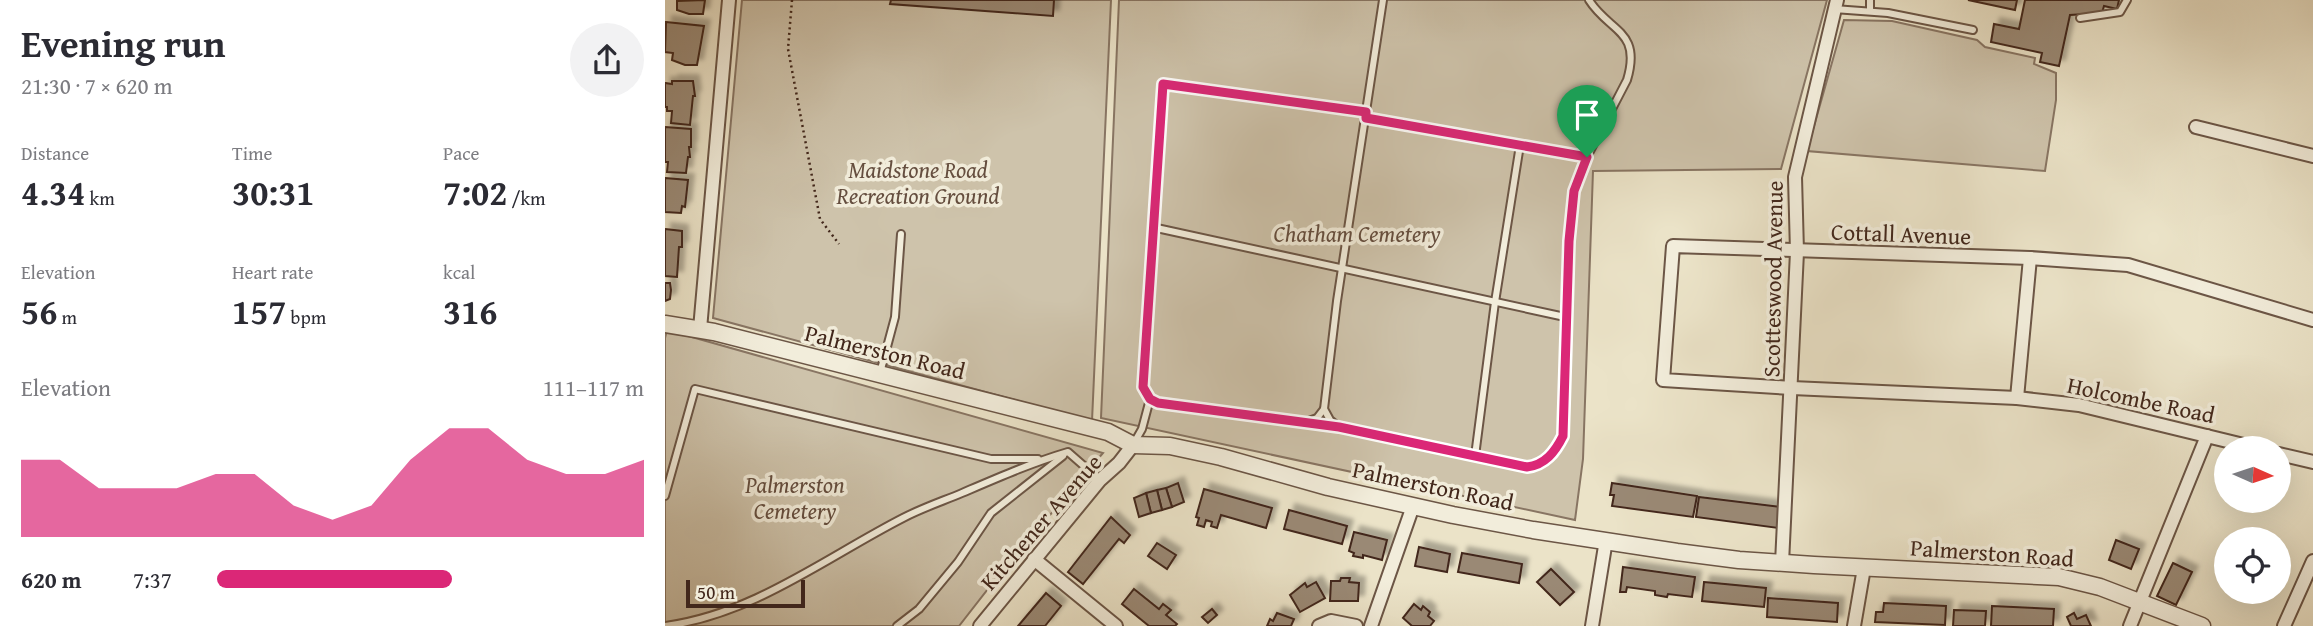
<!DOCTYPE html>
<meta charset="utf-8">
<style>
:root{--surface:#fff;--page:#f2f2f3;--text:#2b2b33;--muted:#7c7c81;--accent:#db2777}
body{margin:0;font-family:"Gentium Book Plus",serif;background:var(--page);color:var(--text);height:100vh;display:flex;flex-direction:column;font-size:26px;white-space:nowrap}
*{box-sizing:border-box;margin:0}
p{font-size:23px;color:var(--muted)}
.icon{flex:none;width:38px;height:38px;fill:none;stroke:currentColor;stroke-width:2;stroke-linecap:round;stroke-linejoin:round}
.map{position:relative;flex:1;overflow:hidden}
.side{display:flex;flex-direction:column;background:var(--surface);width:665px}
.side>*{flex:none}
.needle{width:46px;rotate:93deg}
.buttons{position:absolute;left:1549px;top:436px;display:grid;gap:14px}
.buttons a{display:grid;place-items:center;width:77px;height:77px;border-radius:50%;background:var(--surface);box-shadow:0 7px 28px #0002;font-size:35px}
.scale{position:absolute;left:21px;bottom:18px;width:119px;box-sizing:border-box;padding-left:7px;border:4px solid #42271b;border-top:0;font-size:19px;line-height:24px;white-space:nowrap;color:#42271b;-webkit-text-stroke:5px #f2eddb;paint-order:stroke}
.pin{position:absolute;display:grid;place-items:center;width:60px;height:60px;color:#fff;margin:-72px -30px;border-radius:50% 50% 50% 0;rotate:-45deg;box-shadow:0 0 7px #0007}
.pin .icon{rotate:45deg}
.round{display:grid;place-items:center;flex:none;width:74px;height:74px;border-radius:37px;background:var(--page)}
.head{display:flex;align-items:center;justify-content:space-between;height:119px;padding:0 21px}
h1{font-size:38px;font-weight:700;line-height:52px}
.stats{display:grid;grid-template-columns:repeat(3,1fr);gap:10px;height:119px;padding:7px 21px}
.stats div{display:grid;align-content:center}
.stats b{font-size:35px;font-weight:700}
.stats small{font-size:19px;font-weight:400}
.stats p{font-size:19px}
.chart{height:196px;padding:14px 21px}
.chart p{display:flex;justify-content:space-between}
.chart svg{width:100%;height:126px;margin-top:7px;fill:var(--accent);opacity:.7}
ul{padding:0 21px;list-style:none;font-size:23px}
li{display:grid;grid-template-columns:112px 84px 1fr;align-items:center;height:52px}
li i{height:18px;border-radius:9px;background:var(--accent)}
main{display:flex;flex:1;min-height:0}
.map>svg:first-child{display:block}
.green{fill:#cec3ab;stroke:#887563;stroke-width:2}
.building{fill:#9a8975;stroke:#42271b;stroke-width:2;filter:url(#shadow)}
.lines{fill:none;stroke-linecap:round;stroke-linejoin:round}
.service-casing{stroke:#6c5646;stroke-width:10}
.minor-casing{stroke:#6c5646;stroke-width:16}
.tertiary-casing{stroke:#6c5646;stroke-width:19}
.path{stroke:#42271b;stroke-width:2.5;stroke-dasharray:2 3.5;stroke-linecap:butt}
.service{stroke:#f2eddb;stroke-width:6}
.minor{stroke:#f2eddb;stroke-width:12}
.tertiary{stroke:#f2eddb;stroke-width:16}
.route-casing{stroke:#fff;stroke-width:14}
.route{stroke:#db2777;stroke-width:9}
.labels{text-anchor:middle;stroke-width:7;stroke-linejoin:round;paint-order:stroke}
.park-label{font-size:23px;font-style:italic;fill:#654e3f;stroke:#f2eddb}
.street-label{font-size:23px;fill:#42271b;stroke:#f2eddb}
</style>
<main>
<section class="side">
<div class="head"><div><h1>Evening run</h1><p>21:30 · 7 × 620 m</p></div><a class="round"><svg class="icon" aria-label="share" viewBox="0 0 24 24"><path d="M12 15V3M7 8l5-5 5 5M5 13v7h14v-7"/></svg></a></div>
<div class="stats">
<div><p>Distance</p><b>4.34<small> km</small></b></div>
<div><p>Time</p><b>30:31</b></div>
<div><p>Pace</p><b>7:02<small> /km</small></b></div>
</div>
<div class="stats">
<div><p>Elevation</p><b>56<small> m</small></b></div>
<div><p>Heart rate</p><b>157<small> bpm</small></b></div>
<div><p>kcal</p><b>316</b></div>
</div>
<div class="chart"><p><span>Elevation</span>111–117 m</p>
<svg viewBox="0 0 160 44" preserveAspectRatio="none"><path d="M0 44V17L10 17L20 27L30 27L40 27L50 22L60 22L70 33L80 38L90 33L100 17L110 6L120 6L130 17L140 22L150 22L160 17V44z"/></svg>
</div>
<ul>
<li><b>620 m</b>7:37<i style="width:55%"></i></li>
</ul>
</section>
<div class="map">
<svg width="1648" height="626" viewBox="0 0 1648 626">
<defs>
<filter id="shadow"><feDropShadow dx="6" dy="-6" stdDeviation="2" flood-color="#0004"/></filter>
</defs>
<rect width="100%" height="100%" fill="#ebe3c8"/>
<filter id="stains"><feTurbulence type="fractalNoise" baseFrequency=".00286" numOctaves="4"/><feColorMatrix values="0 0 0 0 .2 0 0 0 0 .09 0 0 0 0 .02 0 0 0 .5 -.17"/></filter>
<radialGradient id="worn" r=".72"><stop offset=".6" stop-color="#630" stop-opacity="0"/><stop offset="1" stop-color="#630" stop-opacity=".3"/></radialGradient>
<!-- green -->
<g class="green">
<polygon points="77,0 446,0 427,421 48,318"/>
<polygon points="454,0 1162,0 1116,169 928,171 918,459 910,520 436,418"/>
<polygon points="1179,20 1227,21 1312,40 1320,47 1370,58 1369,64 1391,73 1391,100 1380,171 1142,151"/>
<polygon points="2,330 438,453 337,571 294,626 0,626 0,338"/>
</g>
<!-- building -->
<g class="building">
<polygon points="40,0 38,14 24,14 12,10 12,1"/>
<polygon points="226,0 389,0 388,16 225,4"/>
<polygon points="1303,0 1352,0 1350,10"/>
<polygon points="1360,0 1454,0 1452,9 1439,6 1437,13 1405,15 1394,66 1375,62 1377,53 1326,42 1329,24 1354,29"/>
<polygon points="1,22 39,26 32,65 20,65 7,60 8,53 0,52"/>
<polygon points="7,81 28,81 30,96 28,96 25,125 6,123 7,111 2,111 2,107 0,107 0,83 7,84"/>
<polygon points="0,127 26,129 26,147 24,147 25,157 23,157 21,173 2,172 3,162 0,162"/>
<polygon points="0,178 23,180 20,207 17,206 16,213 0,212"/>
<polygon points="0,229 17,231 17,247 14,247 12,277 0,276"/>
<polygon points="0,283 5,283 6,290 5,299 0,301"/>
<polygon points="513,483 519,502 507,507 501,488"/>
<polygon points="947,483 1032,496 1028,517 947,506 949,495 945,495"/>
<polygon points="501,488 507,507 497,510 492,490"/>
<polygon points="539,489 607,508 601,528 556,515 552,528 546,526 547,522 541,520 539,527 532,525 534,518 531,517"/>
<polygon points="492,490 497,510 486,513 481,493"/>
<polygon points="481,493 486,513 474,517 469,498"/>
<polygon points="1034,497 1116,507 1113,528 1031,517"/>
<polygon points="624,510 682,526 677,544 619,529"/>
<polygon points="446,517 465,535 459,543 454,539 418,584 403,572"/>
<polygon points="689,532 722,540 717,560 698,555 698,558 688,556 689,553 684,551"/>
<polygon points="1451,540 1474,549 1466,569 1444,560"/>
<polygon points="492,543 511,555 502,569 483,556"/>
<polygon points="754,547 785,554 782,572 750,566"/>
<polygon points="797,553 857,564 854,583 793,572"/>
<polygon points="1508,563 1527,572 1511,605 1492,596"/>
<polygon points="958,567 1030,577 1027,597 1003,594 1002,597 990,595 990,591 962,587 961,592 955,592"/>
<polygon points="886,569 909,592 895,605 872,582"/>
<polygon points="676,578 685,578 684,582 694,583 693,601 665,601 666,581 675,581"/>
<polygon points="651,582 660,598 635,612 625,595 640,583 642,587"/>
<polygon points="1039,582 1101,588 1099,607 1037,601"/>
<polygon points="469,589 494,609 498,604 506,610 501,615 512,624 510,626 484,626 457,604"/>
<polygon points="381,593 396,606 380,626 353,626"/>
<polygon points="1103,598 1173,603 1172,622 1102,617"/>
<polygon points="1219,603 1281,606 1280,625 1210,622 1211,612 1218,612"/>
<polygon points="749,604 756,610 758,606 765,612 763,616 769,621 765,626 747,626 738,618"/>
<polygon points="1327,606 1389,609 1388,626 1326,626"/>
<polygon points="547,609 552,615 543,623 537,617"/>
<polygon points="1289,610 1321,611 1320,626 1288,626"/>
<polygon points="612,613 629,619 626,626 602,626 605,619 608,621"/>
<polygon points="1409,613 1412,619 1421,615 1426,626 1406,626 1402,617"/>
</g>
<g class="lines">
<!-- service casing -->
<g class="service-casing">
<g id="service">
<path d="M 718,0 L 672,301 L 659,409 L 665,420 L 674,427 L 862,467 C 880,465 890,452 898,436 L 900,317 L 904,241 L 909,191 L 922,157 L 962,80 C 977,30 944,32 924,0"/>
<polyline points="1169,9 1223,13 1308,30"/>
<polyline points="1205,11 1205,0"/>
<polyline points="1415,18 1455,12 1462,0"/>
<polyline points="701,119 855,145 830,302 810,456"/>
<polyline points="855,145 922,157"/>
<polyline points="487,227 900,317"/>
<polyline points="215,373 230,317 236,234"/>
<polyline points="641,422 652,418 659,409"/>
<polyline points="672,427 493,403 485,399 478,387 498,84 701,112"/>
<polyline points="469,443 477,429 485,399"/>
<polyline points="0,496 30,389 326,459 373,459"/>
<path d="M 0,626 C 89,614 160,558 238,518 C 257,508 278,501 297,493 C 332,478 366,463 403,452 L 435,480"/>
<polyline points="232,626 254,609 293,562 326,513 398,456"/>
</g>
</g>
<!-- minor casing -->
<g class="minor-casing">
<g id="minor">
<polyline points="1531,127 1648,156"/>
<polyline points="35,329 64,0"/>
<polyline points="1352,398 1365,258"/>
<polyline points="1591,448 1414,405 1352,398 1127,388 998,380 1008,246 1365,258 1463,265 1648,320"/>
<polyline points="1614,454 1648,462"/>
<polyline points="369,559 451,626"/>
<polyline points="1117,563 1132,252 1130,177 1172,0"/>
<polyline points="315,626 435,480 454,463 468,445"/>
<polyline points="654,626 666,621 691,626"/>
<polyline points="706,626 748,506"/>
<polyline points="927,626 941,540"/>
<polyline points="1189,626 1199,568"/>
<polyline points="1465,626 1542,436"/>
<polyline points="1619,626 1648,561"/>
</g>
</g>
<!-- tertiary casing -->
<g class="tertiary-casing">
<polyline id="tertiary" points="0,324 49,332 443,432 468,445 505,446 556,457 663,487 788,515 868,530 1012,552 1074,560 1149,565 1394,577 1435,587 1537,626"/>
</g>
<!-- path -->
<polyline class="path" points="127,0 123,49 155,219 174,244"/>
<!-- service -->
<use href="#service" class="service"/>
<!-- minor -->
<use href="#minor" class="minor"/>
<!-- tertiary -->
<use href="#tertiary" class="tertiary"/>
</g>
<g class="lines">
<!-- route casing -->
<g class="route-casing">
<path id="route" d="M 498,84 L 701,112 L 701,118 L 922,157 L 909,191 L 904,241 L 898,436 C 890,452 880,465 862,467 L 674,427 L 493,403 L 485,399 L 478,387 Z"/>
</g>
<!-- route -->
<use href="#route" class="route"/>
</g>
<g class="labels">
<!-- park labels -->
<g class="park-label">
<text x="253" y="178">Maidstone Road<tspan x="253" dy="26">Recreation Ground</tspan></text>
<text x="692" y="242">Chatham Cemetery</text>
<text x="130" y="493">Palmerston<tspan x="130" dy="26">Cemetery</tspan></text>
</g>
<!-- street labels -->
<g class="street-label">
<text transform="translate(1236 234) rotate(2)" y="8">Cottall Avenue</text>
<text transform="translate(1108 279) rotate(-89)" y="8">Scotteswood Avenue</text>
<text transform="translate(220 352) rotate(14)" y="8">Palmerston Road</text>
<text transform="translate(1476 400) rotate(12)" y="8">Holcombe Road</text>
<text transform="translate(768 486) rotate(12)" y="8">Palmerston Road</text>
<text transform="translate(376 522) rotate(-49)" y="8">Kitchener Avenue</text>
<text transform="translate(1327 553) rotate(4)" y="8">Palmerston Road</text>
</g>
</g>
<rect width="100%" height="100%" filter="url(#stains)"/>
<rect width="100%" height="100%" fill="url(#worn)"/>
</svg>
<div class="buttons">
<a><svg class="needle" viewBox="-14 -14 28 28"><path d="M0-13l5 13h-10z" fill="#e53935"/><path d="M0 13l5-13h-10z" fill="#7c7c81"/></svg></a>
<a><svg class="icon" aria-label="locate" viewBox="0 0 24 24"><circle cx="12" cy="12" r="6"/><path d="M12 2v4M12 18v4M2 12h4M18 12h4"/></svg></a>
</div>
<div class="scale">50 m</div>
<div class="pin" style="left:922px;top:157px;background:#1e9e55"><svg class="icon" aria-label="arrive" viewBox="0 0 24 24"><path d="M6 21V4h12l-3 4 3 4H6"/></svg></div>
</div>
</main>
